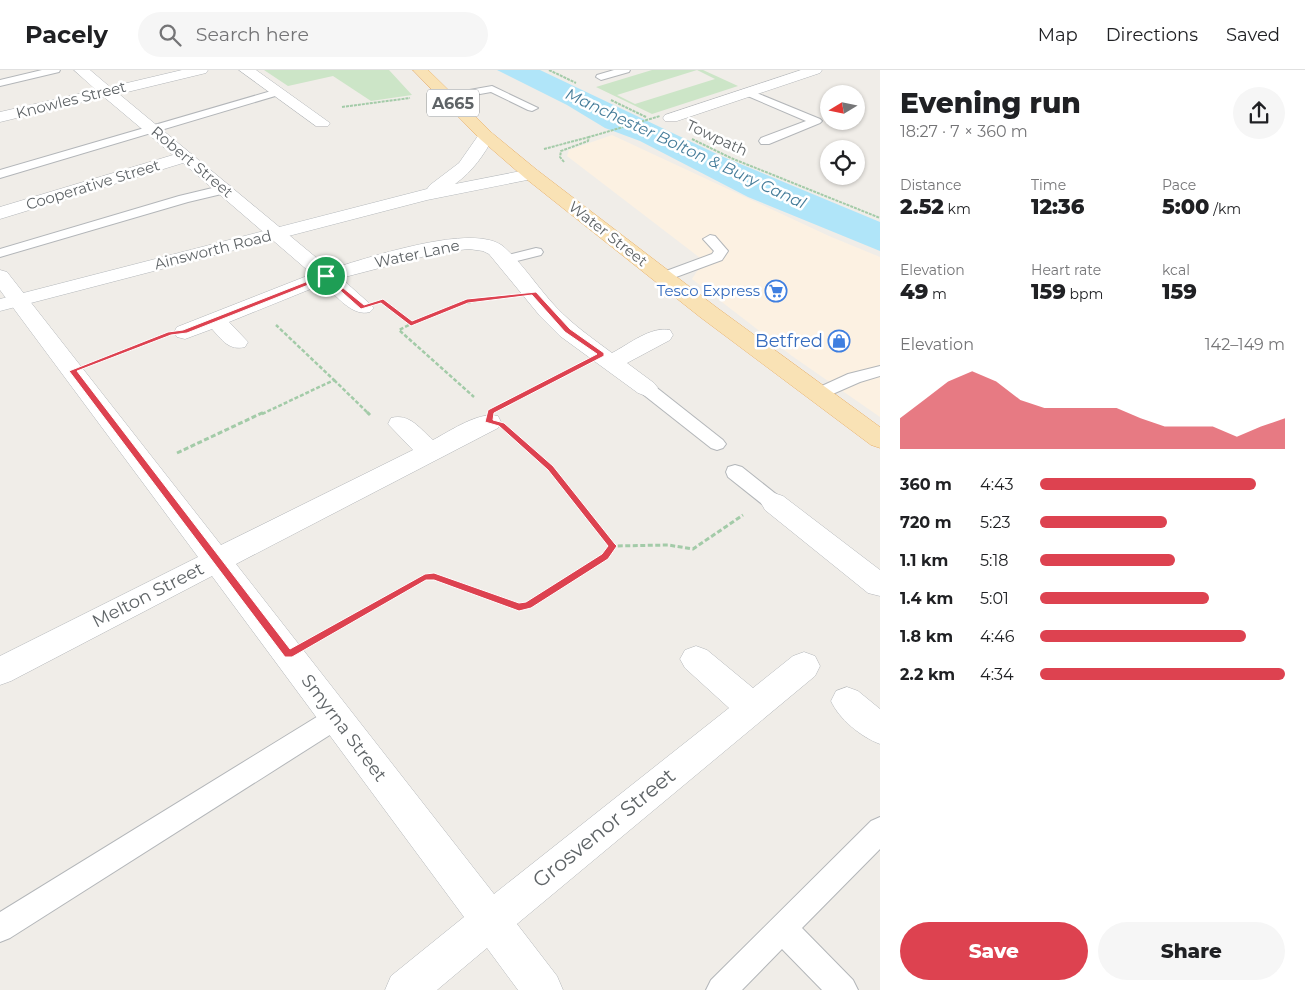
<!DOCTYPE html>
<meta charset="utf-8">
<style>
:root{--surface:#fff;--page:#f6f6f6;--text:#202124;--muted:#757577;--line:#e0e0e0;--accent:#dd4250}
body{margin:0;font-family:Montserrat,sans-serif;background:var(--page);color:var(--text);height:100vh;display:flex;flex-direction:column;font-size:19px;white-space:nowrap}
*{box-sizing:border-box;margin:0}
p{font-size:16px;color:var(--muted)}
.icon{flex:none;width:28px;height:28px;fill:none;stroke:currentColor;stroke-width:2;stroke-linecap:round;stroke-linejoin:round}
.map{position:relative;flex:1;overflow:hidden}
.side{display:flex;flex-direction:column;background:var(--surface);width:425px}
.side>*{flex:none}
.needle{width:32px;rotate:260deg}
.buttons{position:absolute;left:820px;top:15px;display:grid;gap:10px}
.buttons a{display:grid;place-items:center;width:45px;height:45px;border-radius:50%;background:var(--surface);box-shadow:0 1px 4px #0004;font-size:25px}
.pin{position:absolute;display:grid;place-items:center;width:42px;height:42px;color:#fff;margin:-21px;border:2px solid #fff;border-radius:50%;box-shadow:0 1px 5px #0007}
.round{display:grid;place-items:center;flex:none;width:52px;height:52px;border-radius:26px;background:var(--page)}
.overview{display:flex;align-items:center;justify-content:space-between;height:85px;padding:0 20px}
h1{font-size:28px;font-weight:800;line-height:38px}
.stats{display:grid;grid-template-columns:repeat(3,1fr);gap:8px;height:85px;padding:5px 20px}
.stats div{display:grid;align-content:center}
.stats b{font-size:21px;font-weight:800}
.stats small{font-size:14px;font-weight:400}
.stats p{font-size:14px}
.chart{height:140px;padding:10px 20px}
.chart p{display:flex;justify-content:space-between}
.chart svg{width:100%;height:90px;margin-top:5px;fill:var(--accent);opacity:.7}
.action{display:flex;gap:10px;margin-top:auto;padding:10px 20px}
.action a{flex:1;height:58px;border-radius:30px;background:var(--accent);color:#fff;font-size:20px;font-weight:800;line-height:58px;text-align:center}
.action a+a{background:var(--page);color:var(--text)}
ul{padding:0 20px;list-style:none;font-size:16px}
li{display:grid;grid-template-columns:80px 60px 1fr;align-items:center;height:38px}
li i{height:12px;border-radius:6px;background:var(--accent)}
header{display:flex;align-items:center;gap:30px;box-sizing:border-box;height:70px;padding:0 25px;background:var(--surface);border-bottom:1px solid var(--line)}
header strong{font-size:24px}
nav{display:flex;gap:28px;margin-inline-start:auto;font-size:18px}
.search{width:350px;height:45px;background:var(--page);display:flex;align-items:center;gap:12px;box-sizing:border-box;padding:0 18px;border-radius:28px;color:var(--muted);font-size:19px}
main{display:flex;flex:1;min-height:0}
.map>svg:first-child{display:block}
.commercial{fill:#fcf1e2}
.green{fill:#cce5c7;fill-rule:evenodd}
.water{fill:#b0e5f9}
.lines{fill:none;stroke-linecap:round;stroke-linejoin:round}
.service-casing{stroke:#b3b6b9;stroke-width:2}
.minor-casing{stroke:#b3b6b9;stroke-width:1}
.secondary-casing{stroke:#b4b8bb;stroke-width:1}
.primary-casing{stroke:#e7af6a;stroke-width:1}
.path-far2{stroke:#a3cba8;stroke-width:2;stroke-dasharray:3 1;stroke-linecap:butt}
.path-far1{stroke:#a3cba8;stroke-width:2.5;stroke-dasharray:4 2;stroke-linecap:butt}
.path{stroke:#a3cba8;stroke-width:3;stroke-dasharray:5 2.5;stroke-linecap:butt}
.service{fill:#fff;fill-rule:evenodd}
.minor{fill:#fff;fill-rule:evenodd}
.secondary{fill:#fff;fill-rule:evenodd}
.primary{fill:#f9e2b5;fill-rule:evenodd}
.path-bridge{stroke:#a3cba8;stroke-width:2;stroke-dasharray:3 1;stroke-linecap:butt}
.route{fill:#dd4250;stroke:#fff;fill-rule:evenodd}
.labels{text-anchor:middle;stroke-width:5;stroke-linejoin:round;paint-order:stroke}
.far-street-label{font-size:15px;fill:#5f6467;stroke:#fff}
.far-shop-label{font-size:15px;fill:#366cbe;stroke:#fff;text-anchor:end}
.shield{fill:#fff;stroke:#8f9295;stroke-width:1}
.shield-label{font-size:16px;font-weight:bold;fill:#5f6467}
.far-water-label{font-size:16px;font-style:italic;fill:#467d9a;stroke:#fff}
.shop-label{font-size:18px;fill:#366cbe;stroke:#fff;text-anchor:end}
.street-label{font-size:18px;fill:#5f6467;stroke:#fff}
.near-street-label{font-size:21px;fill:#5f6467;stroke:#fff}
</style>
<header>
<strong>Pacely</strong>
<div class="search"><svg class="icon" aria-label="search" viewBox="0 0 24 24"><circle cx="10" cy="10" r="6"/><path d="M15 15l6 6"/></svg>Search here</div>
<nav><a>Map</a><a>Directions</a><a>Saved</a></nav>
</header>
<main>
<div class="map">
<svg width="880" height="920" viewBox="0 0 880 920">
<rect width="100%" height="100%" fill="#f0ede8"/>
<!-- commercial -->
<polygon class="commercial" points="612,65 829,166 880,187 880,347 792,286 692,209 697,201 708,194 567,86 569,80"/>
<!-- green -->
<g class="green">
<polygon points="264,0 389,0 412,25 371,31 333,6 288,16"/>
<path d="M 652,0 L 703,0 L 738,16 L 652,44 L 596,17 ZM 697,0 L 715,9 L 635,34 L 617,25 Z"/>
</g>
<!-- water -->
<polygon class="water" points="497,0 540,0 721,86 880,152 880,181 748,127 640,71 605,58 567,35"/>
<g class="lines">
<!-- service casing -->
<g class="service-casing">
<g id="service">
<polygon points="42,0 60,0 59,2 0,16 0,10"/>
<polygon points="614,0 630,0 629,2 601,10 596,7 597,5"/>
<polygon points="492,16 538,38 532,41 528,40 491,22 447,30 441,27 447,24"/>
<polygon points="278,19 282,20 283,22 282,24 0,108 0,100"/>
<polygon points="747,19 820,49 822,51 820,53 769,74 761,74 759,71 761,68 806,51 743,24 742,22"/>
<polygon points="225,115 230,116 231,119 230,122 188,132 0,187 0,179 179,126"/>
<polygon points="710,165 715,166 728,181 722,190 668,210 658,210 656,207 658,204 712,184 714,181 703,169"/>
<polygon points="536,178 541,179 543,182 541,185 505,194 500,193 498,190 500,187"/>
<polygon points="880,296 880,306 860,312 819,330 813,328 810,324 813,320 848,304"/>
<polygon points="646,313 652,314 723,370 726,374 723,378 717,380 711,378 640,322 637,318 640,314"/>
<polygon points="735,395 742,397 781,428 784,433 781,438 774,440 767,438 728,407 726,402 728,397"/>
<polygon points="336,637 344,640 348,648 344,656 10,868 0,872 0,842 328,640"/>
<polygon points="880,747 880,779 802,858 853,910 858,920 822,920 782,879 742,920 706,920 711,910 871,751"/>
</g>
</g>
<!-- minor casing -->
<g class="minor-casing">
<g id="minor">
<path d="M 74,0 L 90,0 L 110,17 L 182,0 L 208,0 L 206,3 L 119,24 L 330,199 C 366,189 474,151 504,177 C 523,194 538,218 556,237 C 573,255 592,268 612,283 C 629,274 651,256 670,260 L 673,265 L 670,270 L 627,293 L 654,313 L 658,318 L 654,323 L 646,326 L 638,323 L 560,266 L 540,246 L 489,184 L 483,181 L 469,179 L 441,182 L 341,208 L 370,234 L 374,238 L 370,242 C 352,247 337,226 323,214 L 229,252 L 248,272 L 245,277 C 229,281 222,270 212,259 L 185,269 L 177,267 L 174,262 L 177,257 L 312,204 L 183,93 L 0,149 L 0,137 L 173,85 L 104,27 L 0,52 L 0,42 L 96,20 Z"/>
<polygon points="239,0 256,0 330,53 328,56 316,56"/>
<polygon points="801,0 822,0 820,3 677,51 665,51 663,48 665,45"/>
<path d="M 0,200 L 7,202 L 221,475 L 413,380 L 388,354 L 391,348 C 410,343 420,359 433,370 C 450,361 479,341 498,346 L 501,352 L 498,358 L 236,494 L 494,824 L 729,638 L 685,598 L 680,589 L 685,580 L 696,576 L 707,580 L 753,618 L 793,586 L 804,582 L 815,586 L 820,596 L 815,606 L 517,854 L 557,906 L 563,920 L 518,920 L 487,878 L 437,920 L 385,920 L 391,906 L 464,847 L 212,506 L 11,611 L 0,615 L 0,586 L 198,487 L 0,220 Z"/>
<polygon points="774,423 783,426 880,500 880,526 868,523 765,440 761,433 765,426"/>
<path d="M 847,617 L 858,621 L 880,639 L 880,674 C 861,667 839,649 831,631 L 836,621 Z"/>
</g>
</g>
<!-- secondary casing -->
<g class="secondary-casing">
<path id="secondary" d="M 486,61 L 492,63 L 494,66 C 484,85 473,101 455,114 L 531,99 L 537,100 L 540,104 L 537,108 L 427,130 L 0,241 L 0,229 L 427,119 L 430,115 L 459,93 L 480,63 Z"/>
</g>
<!-- primary casing -->
<g class="primary-casing">
<polygon id="primary" points="413,0 428,0 492,63 537,100 716,237 880,357 880,378 871,375 700,247 525,108 480,69"/>
</g>
<!-- path-far2 -->
<g class="path-far2">
<polyline points="549,0 576,13"/>
<polyline points="611,30 646,47"/>
<polyline points="342,37 410,28"/>
<polyline points="692,69 731,88 880,148"/>
<polyline points="544,79 589,67"/>
<polyline points="564,92 560,87 561,81 588,71 589,67 603,63"/>
</g>
<!-- path-far1 -->
<g class="path-far1">
<polyline points="394,241 411,254 399,260 474,327"/>
<polyline points="411,254 455,235 496,227"/>
<polyline points="103,289 158,268"/>
<polyline points="334,310 369,344"/>
<polyline points="509,333 572,300"/>
<polyline points="262,344 334,310 276,255"/>
</g>
<!-- path -->
<g class="path">
<polyline points="367,342 370,345"/>
<polyline points="517,368 550,398 612,476 668,475 693,479 743,445"/>
<polyline points="177,383 264,342"/>
<polyline points="319,567 425,507 434,507 519,537 528,536 605,487 612,476"/>
</g>
<!-- service -->
<use href="#service" class="service"/>
<!-- minor -->
<use href="#minor" class="minor"/>
<!-- secondary -->
<use href="#secondary" class="secondary"/>
<!-- primary -->
<use href="#primary" class="primary"/>
<!-- path-bridge -->
<polyline class="path-bridge" points="603,63 660,46"/>
</g>
<!-- route -->
<path class="route" d="M 326,204 L 364,235 L 383,229 L 412,251 L 467,229 L 536,222 L 570,259 L 604,283 L 604,286 L 494,343 L 493,350 L 504,353 L 553,396 L 615,474 L 617,476 L 608,489 L 531,538 L 519,541 L 434,510 L 426,510 L 292,587 L 285,587 L 69,301 L 168,262 L 183,260 ZM 326,208 L 361,239 L 381,233 L 411,256 L 468,233 L 532,225 L 565,262 L 597,284 L 488,340 L 485,352 L 499,356 L 548,400 L 608,476 L 602,484 L 526,532 L 519,533 L 434,503 L 425,504 L 290,579 L 77,301 L 171,265 L 187,263 Z"/>
<!-- icons -->
<defs>
<g id="supermarket-ring" transform="scale(1.125)"><circle r="9.5" fill="#fff" stroke="#3f7fe0" stroke-width="1.5"/><path d="M-6-5.5h2.5l.6 2H6L4.5 2H-2.5L-4.4-4H-6ZM-1.5 3.2a1.3 1.3 0 1 0 .1 0ZM3 3.2a1.3 1.3 0 1 0 .1 0Z" fill="#3f7fe0"/></g>
<g id="shop-ring" transform="scale(1.125)"><circle r="9.5" fill="#fff" stroke="#3f7fe0" stroke-width="1.5"/><path d="M-5-2.5h2.3a2.7 3.5 0 0 1 5.4 0H5L5.5 6h-11ZM-1.5-2.5h3a1.5 2.3 0 0 0-3 0Z" fill="#3f7fe0"/></g>
</defs>
<g fill-rule="evenodd">
<use href="#supermarket-ring" x="776" y="221"/>
<use href="#shop-ring" x="839" y="271"/>
</g>
<g class="labels">
<!-- far-street labels -->
<g class="far-street-label">
<text transform="translate(71 30) rotate(-14)" y="5">Knowles Street</text>
<text transform="translate(717 68) rotate(25)" y="5">Towpath</text>
<text transform="translate(192 92) rotate(40)" y="5">Robert Street</text>
<text transform="translate(93 115) rotate(-17)" y="5">Cooperative Street</text>
<text transform="translate(608 164) rotate(38)" y="5">Water Street</text>
<text transform="translate(213 180) rotate(-14)" y="5">Ainsworth Road</text>
<text transform="translate(417 184) rotate(-12)" y="5">Water Lane</text>
</g>
<!-- far-shop labels -->
<g class="far-shop-label">
<text x="760" y="226">Tesco Express</text>
</g>
<!-- shield labels -->
<rect class="shield" x="427" y="19.5" width="52" height="27" rx="4"/>
<g class="shield-label">
<text x="453" y="39">A665</text>
</g>
<!-- far-water labels -->
<g class="far-water-label">
<text transform="translate(686 78) rotate(25)" y="6">Manchester Bolton &amp; Bury Canal</text>
</g>
<!-- shop labels -->
<g class="shop-label">
<text x="823" y="277">Betfred</text>
</g>
<!-- street labels -->
<g class="street-label">
<text transform="translate(148 525) rotate(-27)" y="6">Melton Street</text>
<text transform="translate(344 658) rotate(53)" y="6">Smyrna Street</text>
</g>
<!-- near-street labels -->
<g class="near-street-label">
<text transform="translate(604 758) rotate(-39)" y="7">Grosvenor Street</text>
</g>
</g>
</svg>
<div class="buttons">
<a><svg class="needle" viewBox="-14 -14 28 28"><path d="M0-13l5 13h-10z" fill="#e53935"/><path d="M0 13l5-13h-10z" fill="#757577"/></svg></a>
<a><svg class="icon" aria-label="locate" viewBox="0 0 24 24"><circle cx="12" cy="12" r="6"/><path d="M12 2v4M12 18v4M2 12h4M18 12h4"/></svg></a>
</div>
<div class="pin" style="left:326px;top:206px;background:#1e9e55"><svg class="icon" aria-label="arrive" viewBox="0 0 24 24"><path d="M6 21V4h12l-3 4 3 4H6"/></svg></div>
</div>
<section class="side">
<div class="overview"><div><h1>Evening run</h1><p>18:27 · 7 × 360 m</p></div><a class="round"><svg class="icon" aria-label="share" viewBox="0 0 24 24"><path d="M12 15V3M7 8l5-5 5 5M5 13v7h14v-7"/></svg></a></div>
<div class="stats">
<div><p>Distance</p><b>2.52<small> km</small></b></div>
<div><p>Time</p><b>12:36</b></div>
<div><p>Pace</p><b>5:00<small> /km</small></b></div>
</div>
<div class="stats">
<div><p>Elevation</p><b>49<small> m</small></b></div>
<div><p>Heart rate</p><b>159<small> bpm</small></b></div>
<div><p>kcal</p><b>159</b></div>
</div>
<div class="chart"><p><span>Elevation</span>142–149 m</p>
<svg viewBox="0 0 160 44" preserveAspectRatio="none"><path d="M0 44V29L10 20L20 11L30 6L40 11L50 20L60 24L70 24L80 24L90 24L100 29L110 33L120 33L130 33L140 38L150 33L160 29V44z"/></svg>
</div>
<ul>
<li><b>360 m</b>4:43<i style="width:88%"></i></li>
<li><b>720 m</b>5:23<i style="width:52%"></i></li>
<li><b>1.1 km</b>5:18<i style="width:55%"></i></li>
<li><b>1.4 km</b>5:01<i style="width:69%"></i></li>
<li><b>1.8 km</b>4:46<i style="width:84%"></i></li>
<li><b>2.2 km</b>4:34<i style="width:100%"></i></li>
</ul>
<div class="action"><a>Save</a><a>Share</a></div>
</section>
</main>
